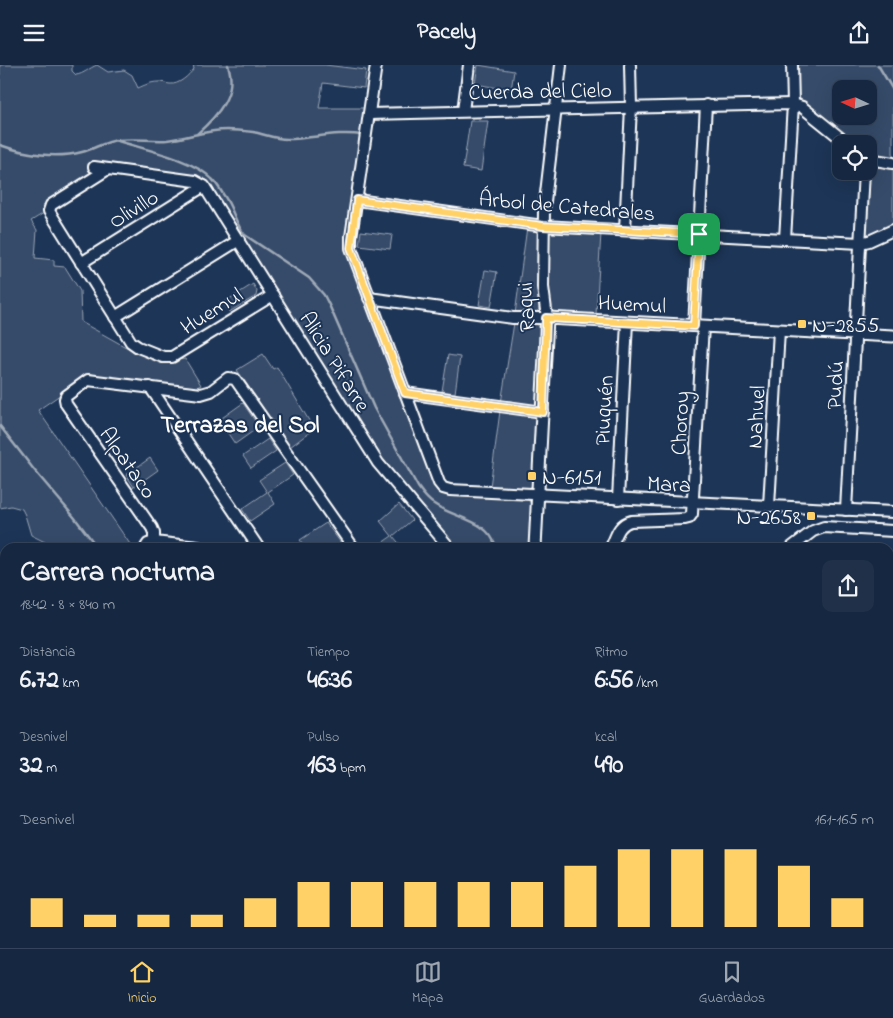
<!DOCTYPE html>
<html lang="es">
<meta charset="utf-8">
<style>
:root{--surface:#162841;--page:#1f3048;--text:#f1f3f6;--muted:#9ea6b1;--line:#35445a;--accent:#ffd166}
body{margin:0;font-family:"Indie Flower",sans-serif;background:var(--page);color:var(--text);height:100vh;display:flex;flex-direction:column;font-size:19px;white-space:nowrap}
*{box-sizing:border-box;margin:0}
p{font-size:16px;color:var(--muted)}
.icon{flex:none;width:28px;height:28px;fill:none;stroke:currentColor;stroke-width:2;stroke-linecap:round;stroke-linejoin:round}
.map{position:relative;flex:1;overflow:hidden}
.details{position:absolute;left:0px;top:478px;width:894px;height:406px;display:flex;flex-direction:column;background:var(--surface);border-radius:15px 15px 0 0;box-shadow:0 5px 20px #0002,0 0 0 1px var(--line)}
.details>*{flex:none}
.needle{width:32px;rotate:274deg}
.fabs{position:absolute;left:832px;top:15px;display:grid;gap:10px}
.fabs a{display:grid;place-items:center;width:45px;height:45px;border-radius:10px;background:var(--surface);box-shadow:0 5px 20px #0002,0 0 0 1px var(--line);font-size:25px}
.pin{position:absolute;display:grid;place-items:center;width:42px;height:42px;color:#fff;margin:-21px;border-radius:10px;box-shadow:0 2px 8px #0006}
.round{display:grid;place-items:center;flex:none;width:52px;height:52px;border-radius:10px;background:var(--page)}
.headline{display:flex;align-items:center;justify-content:space-between;height:85px;padding:0 20px}
h1{font-size:28px;font-weight:700;line-height:38px}
.stats{display:grid;grid-template-columns:repeat(3,1fr);gap:8px;height:85px;padding:5px 20px}
.stats div{display:grid;align-content:center}
.stats b{font-size:25px;font-weight:700}
.stats small{font-size:14px;font-weight:400}
.stats p{font-size:14px}
.chart{height:140px;padding:10px 20px}
.chart p{display:flex;justify-content:space-between}
.chart svg{width:100%;height:90px;margin-top:5px;stroke:var(--accent);stroke-width:6}
header{display:flex;justify-content:space-between;align-items:center;height:65px;padding:0 20px;background:var(--surface);font-size:22px;font-weight:700}
.menu{display:flex;justify-content:space-around;align-items:center;height:70px;border-top:1px solid var(--line);background:var(--surface);font-size:14px;color:var(--muted)}
.menu a{display:grid;justify-items:center;gap:2px}
.menu .active{color:var(--accent)}
.map>svg:first-child{display:block}
.green{fill:#364b69;stroke:#9aa5b4;fill-rule:evenodd}
.lines{fill:none;stroke-linecap:round;stroke-linejoin:round}
.stream{stroke:#a0aab8;stroke-width:2.5}
.minor-casing{stroke:#fff;stroke-width:14}
.tertiary-casing{stroke:#fff;stroke-width:15}
.minor{stroke:#1d3557;stroke-width:10}
.tertiary{stroke:#1d3557;stroke-width:11}
.route-casing{stroke:#fff;stroke-width:10}
.route{stroke:#ffd166;stroke-width:6}
.poi-dot{fill:#ffd166;stroke:#1d3557;stroke-width:2}
.labels{text-anchor:middle;stroke-width:4;stroke-linejoin:round;paint-order:stroke}
.street-label{font-size:22px;fill:#fff;stroke:#1d3557}
.poi-label{font-size:22px;fill:#fff;stroke:#1d3557;text-anchor:start}
.neighbourhood-label{font-size:24px;font-weight:bold;fill:#fff;stroke:#1d3557}
</style>
<header><svg class="icon" aria-label="menu" viewBox="0 0 24 24"><path d="M4 6h16M4 12h16M4 18h16"/></svg>Pacely<svg class="icon" aria-label="share" viewBox="0 0 24 24"><path d="M12 15V3M7 8l5-5 5 5M5 13v7h14v-7"/></svg></header>
<div class="map">
<svg width="893" height="883" viewBox="0 0 893 883">
<rect width="100%" height="100%" fill="#1d3557"/>
<filter id="ink" filterUnits="userSpaceOnUse"><feTurbulence type="fractalNoise" baseFrequency=".02" numOctaves="2"/><feDisplacementMap in="SourceGraphic" scale="10" xChannelSelector="R" yChannelSelector="G"/><feConvolveMatrix kernelMatrix="1 2 1 2 8 2 1 2 1" color-interpolation-filters="sRGB"/></filter>
<g filter="url(#ink)">
<!-- green -->
<g class="green">
<path d="M 0,0 L 72,0 L 72,6 L 76,10 C 84,9 89,3 97,0 L 108,7 L 124,5 L 132,10 L 138,23 C 145,20 151,17 158,17 C 162,16 166,19 170,19 C 179,20 188,11 194,4 L 193,0 L 325,0 L 366,5 L 364,23 L 323,18 L 319,43 L 366,43 L 346,173 L 348,187 L 435,421 L 443,428 L 450,430 L 528,434 L 532,441 L 530,482 L 456,482 L 381,395 L 205,114 L 94,97 L 95,107 L 46,138 L 43,144 L 44,148 L 31,156 L 37,165 L 35,193 L 54,195 L 54,201 L 65,202 L 80,226 L 81,257 L 124,281 L 164,297 L 185,294 L 201,320 L 195,323 L 89,310 L 38,345 L 132,482 L 46,482 L 45,477 L 31,470 L 25,450 L 22,444 L 11,441 L 0,443 Z"/>
<polygon points="478,0 514,6 511,25 475,19"/>
<path d="M 796,0 L 893,0 L 893,94 L 869,90 L 869,79 L 855,79 L 801,35 L 797,28 ZM 841,24 L 869,24 L 869,51 L 841,51 Z"/>
<polygon points="470,56 488,56 481,106 463,103"/>
<polygon points="872,101 893,102 893,161 868,171 865,169 869,103"/>
<polygon points="527,162 534,164 538,169 539,244 536,248 515,249"/>
<polygon points="551,165 601,168 596,249 554,247 549,243 548,170"/>
<polygon points="361,166 392,170 390,184 359,180"/>
<polygon points="485,205 497,207 491,242 479,240"/>
<polygon points="253,219 257,226 256,231 229,247 223,238"/>
<polygon points="514,258 535,258 538,260 539,263 538,337 535,342 501,338"/>
<polygon points="263,289 273,304 277,302 314,364 290,382 237,305"/>
<polygon points="448,290 460,292 455,328 442,326"/>
<polygon points="243,338 259,362 235,379 219,355"/>
<polygon points="500,346 534,350 537,354 532,420 529,424 490,422"/>
<polygon points="268,374 276,386 251,403 243,391"/>
<polygon points="150,393 158,405 134,422 126,410"/>
<polygon points="285,398 293,410 268,427 275,439 250,456 242,444 267,427 259,415"/>
<polygon points="399,439 412,455 393,471 402,482 376,482 392,471 380,456"/>
<polygon points="326,458 344,482 305,482 300,475"/>
<polygon points="889,593 893,595 893,657 889,654"/>
<polygon points="889,782 893,782 893,883 717,883 714,879 889,879"/>
<polygon points="471,879 543,879 546,883 474,883"/>
</g>
<g class="lines">
<!-- stream -->
<g class="stream">
<polyline points="878,0 893,25"/>
<path d="M 197,69 C 217,51 238,29 228,0"/>
<path d="M 115,75 C 142,84 192,93 212,114 C 216,118 220,124 223,129 C 233,142 235,159 245,170 L 309,213 L 324,230 L 330,242 L 374,343 L 418,422 C 423,429 427,435 434,439 C 455,454 488,454 496,482"/>
<path d="M 0,80 C 25,89 56,94 82,87 C 94,84 106,76 118,75 C 134,73 151,76 167,75 C 187,73 206,65 227,65 C 235,65 245,66 253,67 C 264,69 275,74 287,74 C 312,74 336,66 362,70"/>
<polyline points="0,361 35,406 74,452 97,482"/>
<polyline points="889,639 893,640"/>
</g>
<!-- minor casing -->
<g class="minor-casing">
<g id="minor">
<polyline points="376,0 351,172 351,183 439,418 443,423 450,425 893,447"/>
<polyline points="463,46 469,0"/>
<polyline points="369,49 793,39 802,42 848,79"/>
<polyline points="869,94 893,98"/>
<polyline points="94,102 195,116 204,121 378,398 449,482"/>
<polyline points="108,104 51,140 49,146 131,277 138,282 163,292 172,292 273,230"/>
<polyline points="357,135 543,161 860,178 869,176 893,165"/>
<polyline points="625,165 631,42 630,0"/>
<polyline points="785,174 793,39 792,0"/>
<polyline points="81,198 204,121"/>
<polyline points="369,233 513,253 547,253 543,222 544,145 561,0"/>
<polyline points="115,252 239,175"/>
<polyline points="694,261 706,40"/>
<polyline points="150,322 258,482"/>
<polyline points="405,328 543,347"/>
<polyline points="618,434 627,257"/>
<polyline points="769,441 779,265"/>
<polyline points="846,445 864,106"/>
<polyline points="154,477 154,468 152,463 66,339 65,334 66,331 88,315 201,329 211,326 228,313 235,314 353,482"/>
<polyline points="154,477 198,482"/>
<polyline points="146,482 148,479 154,477"/>
<path d="M 611,482 C 616,472 618,459 631,456 L 685,454 L 689,453 L 692,449 L 703,261"/>
<polyline points="792,482 813,466 824,462 893,466"/>
<polyline points="889,588 893,590"/>
<polyline points="889,658 893,661"/>
<polyline points="0,661 5,659"/>
<polyline points="0,781 5,792"/>
<polyline points="0,841 5,839"/>
<polyline points="355,879 359,883"/>
<polyline points="387,879 390,883"/>
<polyline points="467,879 470,883"/>
<polyline points="548,879 551,883"/>
<polyline points="708,879 712,883"/>
<polyline points="79,883 80,879"/>
<polyline points="150,883 151,879"/>
<polyline points="218,883 219,879"/>
<polyline points="624,883 630,879"/>
</g>
</g>
<!-- tertiary casing -->
<g class="tertiary-casing">
<g id="tertiary">
<polyline points="535,482 547,253 893,271"/>
<polyline points="889,777 893,777"/>
</g>
</g>
<!-- minor -->
<use href="#minor" class="minor"/>
<!-- tertiary -->
<use href="#tertiary" class="tertiary"/>
</g>
</g>
<g class="lines" filter="url(#ink)">
<!-- route casing -->
<g class="route-casing">
<polygon id="route" points="357,135 543,161 699,169 694,261 546,253 543,347 405,328 351,183"/>
</g>
<!-- route -->
<use href="#route" class="route"/>
</g>
<!-- markers -->
<g class="poi-dot">
<rect x="797" y="254" width="10" height="10" rx="2.5"/>
<rect x="527" y="406" width="10" height="10" rx="2.5"/>
<rect x="806" y="446" width="10" height="10" rx="2.5"/>
</g>
<g class="labels">
<!-- street labels -->
<g class="street-label">
<text transform="translate(540 25) rotate(-1)" y="8">Cuerda del Cielo</text>
<text transform="translate(567 140) rotate(5)" y="8">Árbol de Catedrales</text>
<text transform="translate(133 143) rotate(-32)" y="8">Olivillo</text>
<text transform="translate(632 238) rotate(3)" y="8">Huemul</text>
<text transform="translate(525 242) rotate(-93)" y="8">Raqui</text>
<text transform="translate(211 245) rotate(-32)" y="8">Huemul</text>
<text transform="translate(336 296) rotate(58)" y="8">Alicia Pifarre</text>
<text transform="translate(834 320) rotate(-87)" y="8">Pudú</text>
<text transform="translate(603 345) rotate(-87)" y="8">Piuquén</text>
<text transform="translate(755 352) rotate(-87)" y="8">Nahuel</text>
<text transform="translate(679 358) rotate(-87)" y="8">Choroy</text>
<text transform="translate(129 397) rotate(55)" y="8">Alpataco</text>
<text transform="translate(669 418) rotate(3)" y="8">Mara</text>
</g>
<!-- poi labels -->
<g class="poi-label">
<text x="812" y="267">N-2855</text>
<text x="542" y="419">N-6151</text>
<text x="801" y="459" text-anchor="end">N-2658</text>
</g>
<!-- neighbourhood labels -->
<g class="neighbourhood-label">
<text x="240" y="367">Terrazas del Sol</text>
</g>
</g>
</svg>
<div class="fabs">
<a><svg class="needle" viewBox="-14 -14 28 28"><path d="M0-13l5 13h-10z" fill="#e53935"/><path d="M0 13l5-13h-10z" fill="#9ea6b1"/></svg></a>
<a><svg class="icon" aria-label="locate" viewBox="0 0 24 24"><circle cx="12" cy="12" r="6"/><path d="M12 2v4M12 18v4M2 12h4M18 12h4"/></svg></a>
</div>
<div class="pin" style="left:699px;top:169px;background:#1e9e55"><svg class="icon" aria-label="arrive" viewBox="0 0 24 24"><path d="M6 21V4h12l-3 4 3 4H6"/></svg></div>
<section class="details">
<div class="headline"><div><h1>Carrera nocturna</h1><p>18:42 · 8 × 840 m</p></div><a class="round"><svg class="icon" aria-label="share" viewBox="0 0 24 24"><path d="M12 15V3M7 8l5-5 5 5M5 13v7h14v-7"/></svg></a></div>
<div class="stats">
<div><p>Distancia</p><b>6.72<small> km</small></b></div>
<div><p>Tiempo</p><b>46:36</b></div>
<div><p>Ritmo</p><b>6:56<small> /km</small></b></div>
</div>
<div class="stats">
<div><p>Desnivel</p><b>32<small> m</small></b></div>
<div><p>Pulso</p><b>163<small> bpm</small></b></div>
<div><p>kcal</p><b>490</b></div>
</div>
<div class="chart"><p><span>Desnivel</span>161–165 m</p>
<svg viewBox="0 0 160 44" preserveAspectRatio="none"><path d="M5 44V30M15 44V38M25 44V38M35 44V38M45 44V30M55 44V22M65 44V22M75 44V22M85 44V22M95 44V22M105 44V14M115 44V6M125 44V6M135 44V6M145 44V14M155 44V30"/></svg>
</div>
</section>
</div>
<nav class="menu">
<a class="active"><svg class="icon" aria-label="home" viewBox="0 0 24 24"><path d="M3 11l9-7 9 7M6 9v11h12V9"/></svg>Inicio</a>
<a><svg class="icon" aria-label="map" viewBox="0 0 24 24"><path d="M3 6l6-2 6 2 6-2v14l-6 2-6-2-6 2zM9 4v14M15 6v14"/></svg>Mapa</a>
<a><svg class="icon" aria-label="saved" viewBox="0 0 24 24"><path d="M7 4h10v16l-5-4-5 4z"/></svg>Guardados</a>
</nav>
